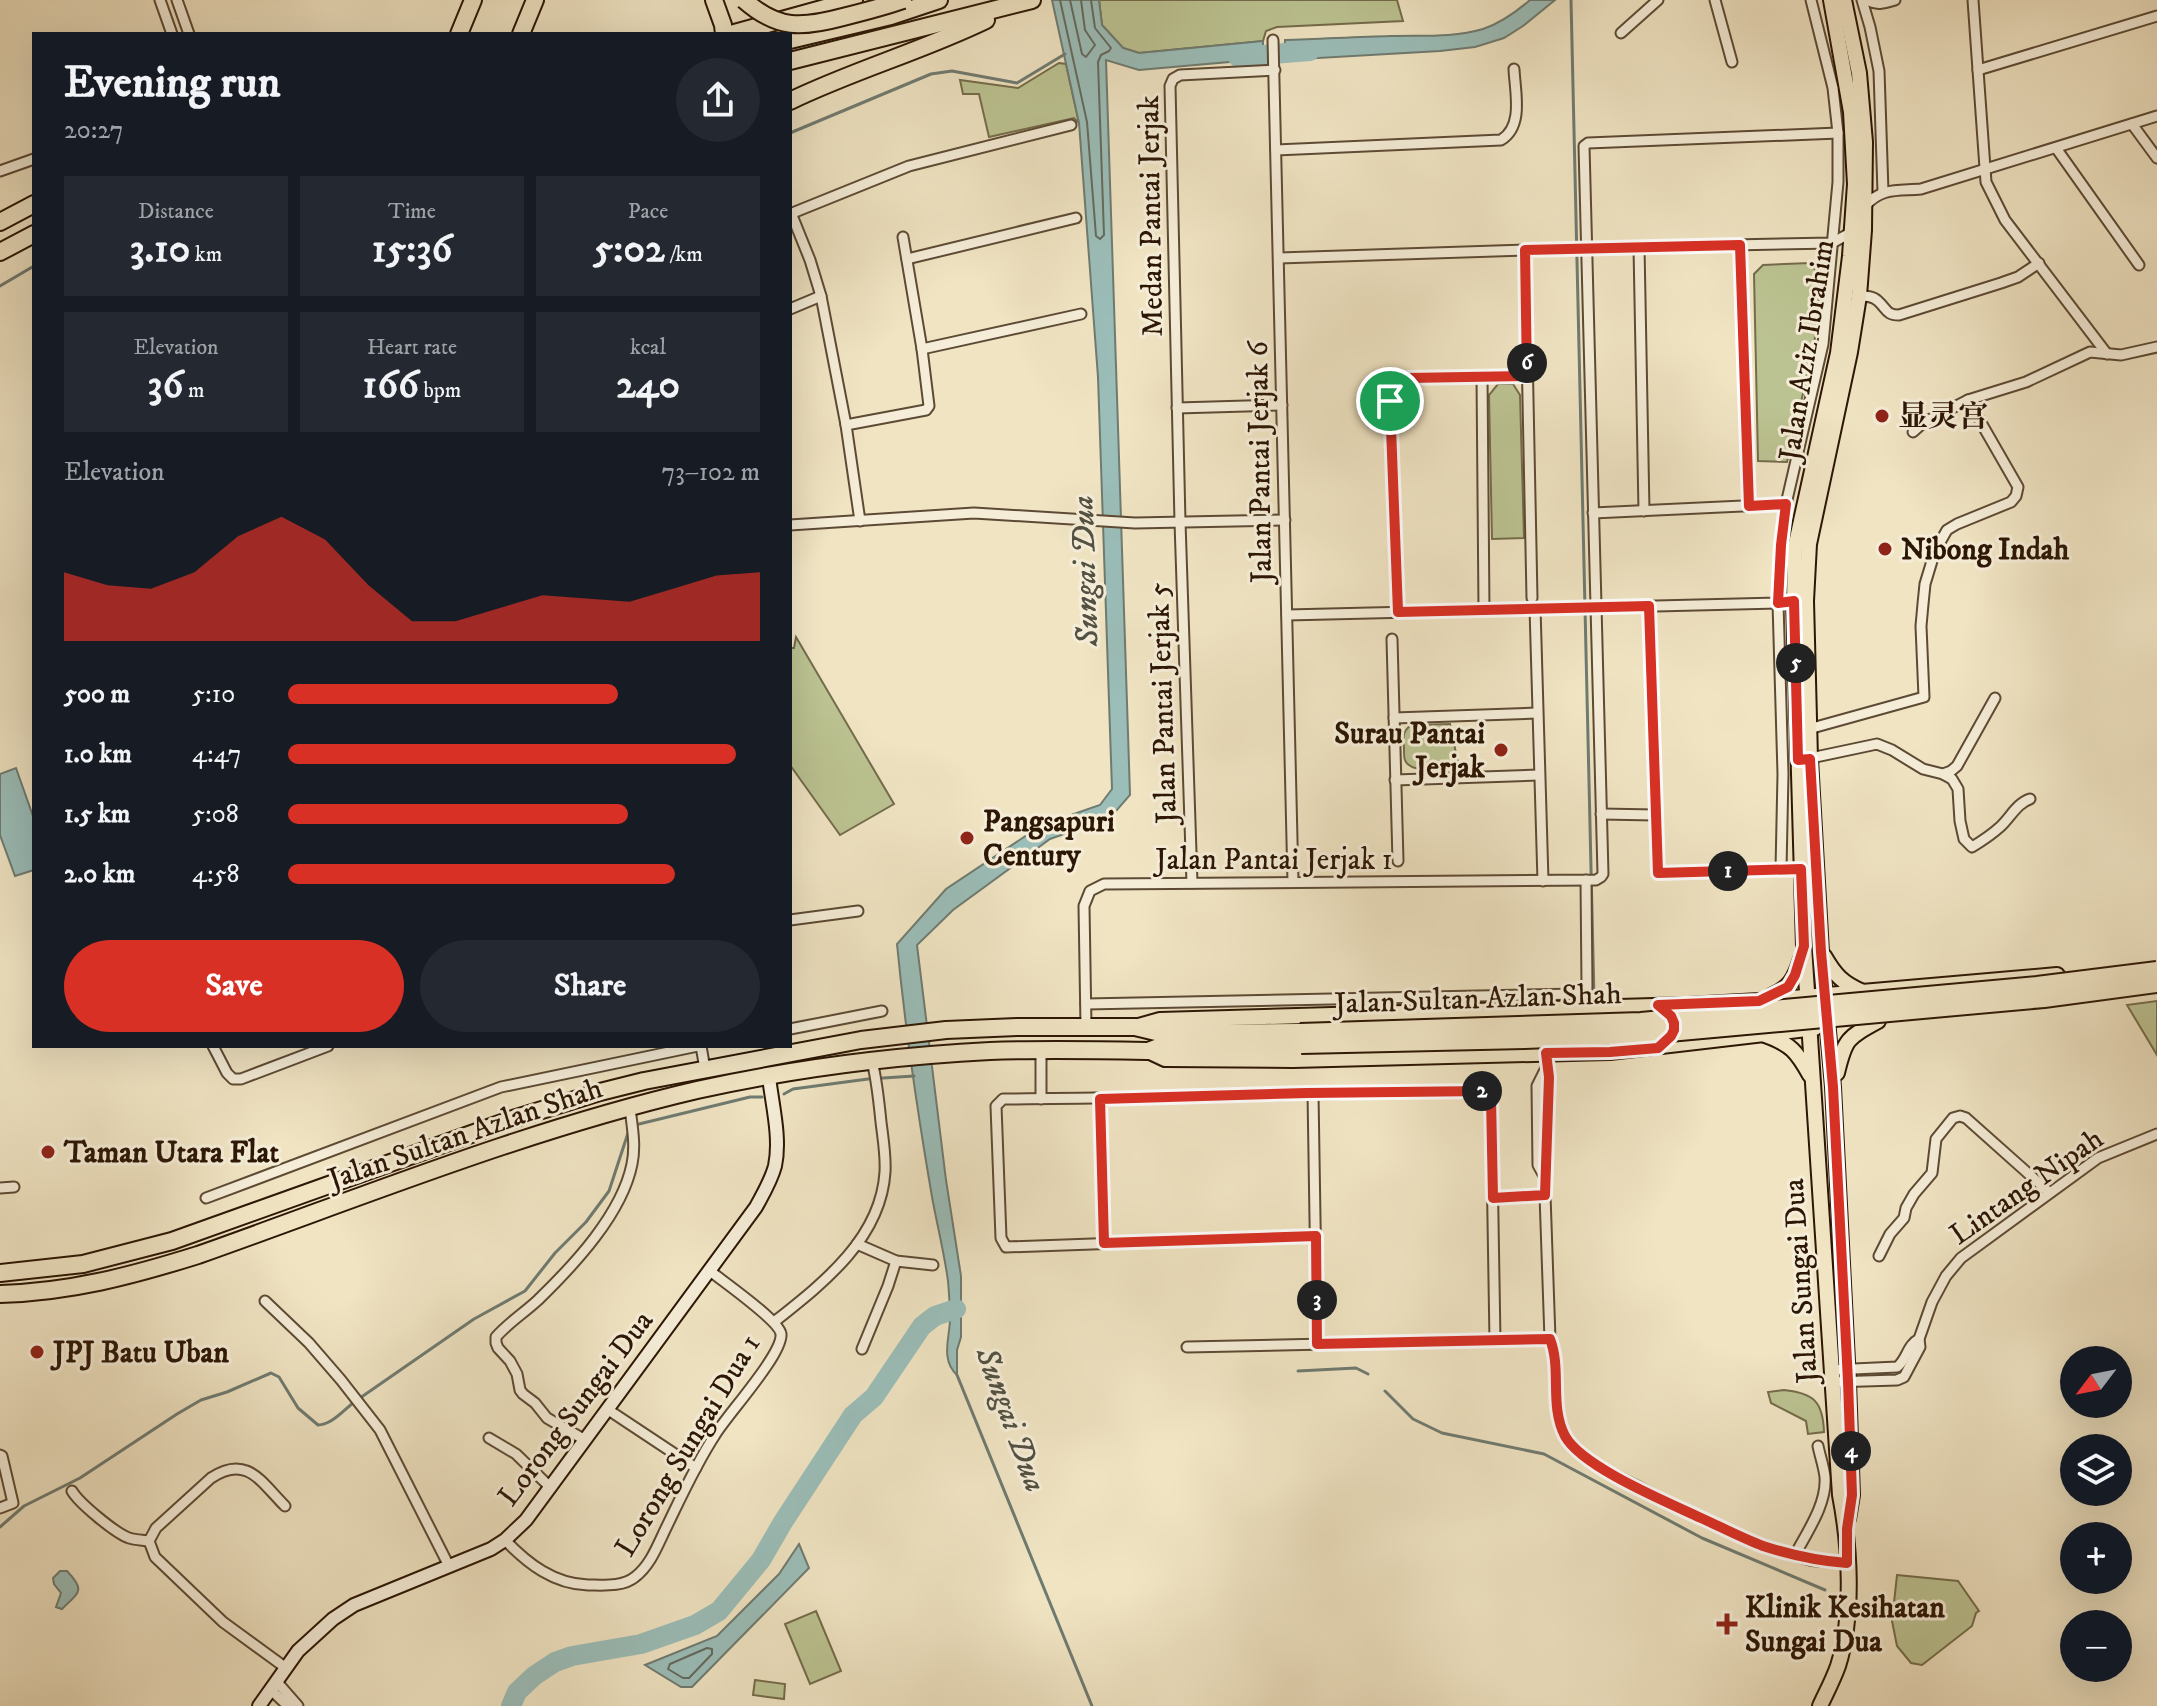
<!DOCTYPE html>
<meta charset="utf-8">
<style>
:root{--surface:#171b24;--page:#242831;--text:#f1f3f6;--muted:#9ea1a6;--accent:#d93025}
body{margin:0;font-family:"IM FELL DW Pica","Noto Serif SC",serif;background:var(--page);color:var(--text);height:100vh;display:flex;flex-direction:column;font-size:30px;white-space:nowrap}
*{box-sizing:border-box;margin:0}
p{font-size:26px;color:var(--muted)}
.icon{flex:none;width:44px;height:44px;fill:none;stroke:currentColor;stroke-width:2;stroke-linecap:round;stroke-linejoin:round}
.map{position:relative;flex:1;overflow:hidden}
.details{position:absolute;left:32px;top:32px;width:760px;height:1016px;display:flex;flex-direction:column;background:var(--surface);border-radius:0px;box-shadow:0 8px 32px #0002}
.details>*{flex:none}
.needle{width:52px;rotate:238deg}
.controls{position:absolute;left:2060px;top:1346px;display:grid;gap:16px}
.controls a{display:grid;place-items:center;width:72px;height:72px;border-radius:50%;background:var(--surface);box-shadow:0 8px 32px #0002;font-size:40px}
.pin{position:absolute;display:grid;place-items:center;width:68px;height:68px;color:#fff;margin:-34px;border:4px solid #fff;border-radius:50%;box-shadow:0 2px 8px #0007}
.km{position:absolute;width:40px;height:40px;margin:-20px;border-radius:50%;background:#222;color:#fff;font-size:22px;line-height:40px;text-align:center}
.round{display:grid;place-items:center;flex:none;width:84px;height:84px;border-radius:42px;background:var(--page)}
.summary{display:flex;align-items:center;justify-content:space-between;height:136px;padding:0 32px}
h1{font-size:44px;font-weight:800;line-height:60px}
.figures{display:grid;grid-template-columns:repeat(3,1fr);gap:12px;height:136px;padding:8px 32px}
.figures div{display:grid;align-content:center;border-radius:0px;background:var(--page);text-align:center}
.figures b{font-size:40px;font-weight:800}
.figures small{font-size:22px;font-weight:400}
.figures p{font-size:22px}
.chart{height:224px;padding:16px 32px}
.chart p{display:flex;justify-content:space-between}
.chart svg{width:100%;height:144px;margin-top:8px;fill:var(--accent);opacity:.7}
.primary-button{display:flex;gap:16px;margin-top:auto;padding:16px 32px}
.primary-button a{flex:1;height:92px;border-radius:48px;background:var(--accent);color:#fff;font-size:32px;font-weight:800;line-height:92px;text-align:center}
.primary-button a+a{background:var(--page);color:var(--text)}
ul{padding:0 32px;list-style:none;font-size:26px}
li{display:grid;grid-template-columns:128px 96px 1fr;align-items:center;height:60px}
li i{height:20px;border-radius:10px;background:var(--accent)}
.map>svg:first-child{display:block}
.green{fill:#bcc392;stroke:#746c4b;stroke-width:2}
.water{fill:#9bbeb9;stroke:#6f7b71;stroke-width:2}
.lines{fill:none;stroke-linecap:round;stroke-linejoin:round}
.shore{stroke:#646a5e;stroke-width:2}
.stream{stroke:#6f7b71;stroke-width:3}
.river{stroke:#9bbeb9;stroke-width:20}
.street-casing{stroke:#5d4a34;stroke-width:13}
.secondary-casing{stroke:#2c1604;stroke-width:16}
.primary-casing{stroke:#2c1604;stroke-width:18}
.highway-casing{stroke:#2c1604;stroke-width:20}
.street{stroke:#f5edd8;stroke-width:9}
.secondary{stroke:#f5edd8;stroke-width:12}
.primary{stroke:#f0e4c3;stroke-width:14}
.highway{stroke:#f0e4c3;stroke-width:16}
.highway-bridge-casing{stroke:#2c1604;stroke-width:20;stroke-linecap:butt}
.highway-bridge{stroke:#f0e4c3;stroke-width:16}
.route-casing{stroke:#fff;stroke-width:16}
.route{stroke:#d93025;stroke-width:10}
.poi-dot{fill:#8f2418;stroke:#f5edd8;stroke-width:3}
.labels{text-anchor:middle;stroke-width:6;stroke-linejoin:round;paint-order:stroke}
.street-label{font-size:30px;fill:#2c1604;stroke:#f5edd8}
.poi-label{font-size:30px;font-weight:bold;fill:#2c1604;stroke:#f5edd8;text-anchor:start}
.water-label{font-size:32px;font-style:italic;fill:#535143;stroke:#f5edd8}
</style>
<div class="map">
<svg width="2157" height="1706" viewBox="0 0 2157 1706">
<rect width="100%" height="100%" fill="#f0e4c3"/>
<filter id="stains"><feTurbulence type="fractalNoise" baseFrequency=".0025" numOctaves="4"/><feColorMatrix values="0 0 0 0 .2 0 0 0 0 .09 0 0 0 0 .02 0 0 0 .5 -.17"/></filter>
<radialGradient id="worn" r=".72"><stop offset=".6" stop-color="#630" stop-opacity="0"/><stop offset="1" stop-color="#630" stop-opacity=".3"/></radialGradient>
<!-- green -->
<g class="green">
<polygon points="1099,0 1397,0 1403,21 1277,27 1266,31 1263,41 1139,53 1123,48 1102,25"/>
<polygon points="1059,63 1066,64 1079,123 1074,118 989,137 979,94 963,94 960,80 1018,88"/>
<polygon points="1810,263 1818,274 1819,314 1812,355 1787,462 1758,461 1754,274 1763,265"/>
<polygon points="1498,384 1513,384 1520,395 1524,538 1492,539 1489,395"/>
<polygon points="796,637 894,804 840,835 790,765 790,648 794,648"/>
<path d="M 1450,724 L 1459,768 C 1447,768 1410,775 1405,760 C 1404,759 1404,749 1404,748 C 1403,737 1402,732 1411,725 Z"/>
<polygon points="2157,1001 2157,1055 2127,1005"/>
<path d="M 1784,1390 C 1814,1393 1823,1402 1824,1432 L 1808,1434 L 1806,1421 L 1771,1403 L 1768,1392 Z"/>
<polygon points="1897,1575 1958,1581 1979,1611 1976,1613 1972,1626 1922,1665 1911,1663 1897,1646 1892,1621"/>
<polygon points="816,1611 841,1671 810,1684 785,1624"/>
<polygon points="755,1680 785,1684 784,1699 753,1695"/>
</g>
<!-- water -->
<g class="water">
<path d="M 1052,0 L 1099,0 L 1102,25 L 1123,48 L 1139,53 L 1263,41 L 1263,59 L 1139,70 L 1106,60 L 1130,795 L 1110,818 L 1050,839 L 953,910 L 917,945 L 946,1180 L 961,1276 L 961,1337 L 957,1350 L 957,1375 C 940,1359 950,1338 950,1318 C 950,1306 949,1293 948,1281 C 944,1251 936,1221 931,1191 C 917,1109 905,1027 897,944 L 946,889 L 1042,825 L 1100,805 L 1112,789 L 1098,377 L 1079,123 Z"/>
<path d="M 1530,0 L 1555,0 L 1523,26 L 1504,38 L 1475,47 L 1440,51 L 1284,60 L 1285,40 C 1320,39 1355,37 1391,36 C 1422,35 1452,38 1483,29 C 1501,23 1516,12 1530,0 Z"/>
<polygon points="16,768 34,819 34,870 15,876 0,835 0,774"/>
<polygon points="799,1544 809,1568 692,1687 681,1687 645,1665 717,1636 779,1574"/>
<path d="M 60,1571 L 67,1571 C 86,1591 79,1592 62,1609 L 56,1607 L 61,1593 L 54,1584 L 53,1578 Z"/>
</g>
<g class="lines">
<!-- shore -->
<g class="shore">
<polyline points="1060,0 1087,122 1096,236 1100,239 1104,235 1098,62 1101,55 1109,51 1111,48 1095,28 1091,0"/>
<polyline points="1070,0 1082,54 1086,57 1095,45 1085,30 1081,0"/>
<polygon points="707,1648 712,1649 712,1654 689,1678 683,1678 668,1669 670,1664"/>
</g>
<!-- stream -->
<g class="stream">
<polyline points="1571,0 1594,999"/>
<polyline points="790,133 931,74 952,71 1017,83 1065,54"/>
<polyline points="0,286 34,266"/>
<polyline points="784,1094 793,1089 868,1079 914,1076"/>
<polyline points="635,1125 750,1097 762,1097"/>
<polyline points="1298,1371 1356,1368 1368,1374"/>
<polyline points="957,1375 1092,1706"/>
<polyline points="1385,1391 1413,1419 1442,1433 1544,1454 1702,1538 1825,1590"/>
<polyline points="360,1398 474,1319 525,1291 555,1253 586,1222 609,1191 629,1130"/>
<path d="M 0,1527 L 24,1506 L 80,1478 L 177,1414 L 201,1400 L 227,1392 L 271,1373 L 279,1377 L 298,1408 L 318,1425 C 331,1425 343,1411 353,1403"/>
</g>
<!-- river -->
<g class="river">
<polyline points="1238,57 1310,51"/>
<polyline points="511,1706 517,1692 534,1676 555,1662 572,1656 641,1644 695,1625 719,1611 761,1560 783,1522 853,1415 874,1397 922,1326 935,1316 956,1309"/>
</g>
<!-- street casing -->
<g class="street-casing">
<g id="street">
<polyline points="160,0 172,34"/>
<polyline points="177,0 189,34"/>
<polyline points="1715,0 1732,62"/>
<polyline points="1862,0 1870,27 1879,71 1883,192"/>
<path d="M 1867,0 C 1877,6 1885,3 1895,0"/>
<polyline points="1973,0 1986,182 2005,220 2107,354"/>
<polyline points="1621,33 1658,0"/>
<polyline points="1273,40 1293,882"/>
<polyline points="1978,70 2157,16"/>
<polyline points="2132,124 2157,158"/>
<polyline points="2056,148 2139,265"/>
<path d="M 1276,150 L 1501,140 C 1524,126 1515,92 1514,69"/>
<polyline points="0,171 34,159"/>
<path d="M 1865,206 C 1882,187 1898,191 1921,189 L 2157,116"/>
<polyline points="791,213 810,260 821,296 846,425 860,521"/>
<polyline points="790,214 909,166 1071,125"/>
<polyline points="1740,245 1749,506"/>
<polyline points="1639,247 1644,511"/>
<polyline points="1525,250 1532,598"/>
<polyline points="1279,258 1587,248 1832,243 1852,232"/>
<polyline points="907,259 1076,218"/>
<path d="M 1859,296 C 1866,296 1873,296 1878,301 C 1887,309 1886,315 1899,315 L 2001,283 L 2018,277 L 2039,263"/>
<polyline points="790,309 821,296"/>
<polyline points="922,349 1081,314"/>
<polyline points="1482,376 1484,610"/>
<polyline points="1177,408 1282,405"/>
<polyline points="846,425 926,410 929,406 922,349 903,237"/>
<polyline points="1913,432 1923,423 1968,400 2026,382 2090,352 2121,355 2157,347"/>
<polyline points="1593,513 1786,504"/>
<polyline points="790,525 974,513 1135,523 1285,520"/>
<polyline points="1649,606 1658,873 1801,869"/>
<polyline points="1535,608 1543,881"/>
<path d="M 1398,612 L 1390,401 C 1392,389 1395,383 1407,378 L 1527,376"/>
<polyline points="1287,615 1778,603 1799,601"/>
<polyline points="1392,639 1398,861"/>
<polyline points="1394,718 1537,713"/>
<polyline points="1805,730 1924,697 1921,626 1923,604 1925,584 1935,551 1947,530 1957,524 2011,502 2016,496 2018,487 1968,400"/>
<path d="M 1806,759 L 1877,744 L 1892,750 L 1923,769 L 1943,774 L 1952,779 L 1958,789 L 1960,821 L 1964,839 L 1972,847 C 1982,841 1991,835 2000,827 C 2010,818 2017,803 2030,799"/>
<polyline points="1943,774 1951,771 1957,766 1995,698"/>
<polyline points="1395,780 1539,775"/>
<polyline points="1601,814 1655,815"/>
<polyline points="1781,869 1783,774 1778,603 1781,545 1786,504 1823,344 1838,182 1838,133 1833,88 1811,0"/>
<polyline points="1192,883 1180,522 1170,86 1173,79 1180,75 1275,70"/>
<polyline points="790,920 858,911"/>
<polyline points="1086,1004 1579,994 1584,992 1587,988 1586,880"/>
<polyline points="1086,1026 1084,906 1090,891 1104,884 1596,880 1601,877 1603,874 1584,146 1588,143 1838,133"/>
<polyline points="790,1029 882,1011"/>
<polyline points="213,1046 227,1073 233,1079 241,1079 328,1046"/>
<polyline points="701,1046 705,1069"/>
<path d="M 1546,1053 L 1549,1077 L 1545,1195 L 1550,1339 C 1563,1372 1547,1410 1569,1441 C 1583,1462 1613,1474 1635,1485 C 1690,1515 1749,1545 1810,1560 C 1822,1562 1835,1562 1847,1563"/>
<polyline points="1313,1093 1317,1344"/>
<polyline points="1041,1099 1041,1050"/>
<polyline points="1100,1099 1104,1243"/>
<polyline points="1544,1176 1538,1165 1537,1086 1546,1068"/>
<polyline points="0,1188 14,1187"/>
<polyline points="206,1198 501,1087 698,1046"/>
<polyline points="1493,1198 1545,1195"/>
<path d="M 1316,1236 L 1006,1247 L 1001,1238 L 996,1106 L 1003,1099 C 1164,1098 1325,1093 1486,1091 L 1491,1098 L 1495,1341"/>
<polyline points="857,1244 896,1261 933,1265"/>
<polyline points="1879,1256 1890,1234 1904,1218 1906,1208 1914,1194 1932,1173 1936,1139 1953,1118 1960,1116 1966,1118 2049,1192"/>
<polyline points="265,1301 309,1343 341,1380 380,1430 449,1566"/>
<path d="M 774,1322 C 822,1284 881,1239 885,1172 C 886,1155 883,1139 881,1122 C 879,1102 877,1081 872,1061"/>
<polyline points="1187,1347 1550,1339"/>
<polyline points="862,1349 888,1286 896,1261"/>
<path d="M 1832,1370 L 1897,1367 C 1907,1360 1907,1345 1919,1339"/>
<polyline points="1832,1382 1897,1380 1904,1377 1920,1347 1919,1339 1932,1302 1946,1276 1961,1258 2098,1158 2157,1134"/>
<polyline points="607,1409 696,1468"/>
<polyline points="489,1438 516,1454 551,1488"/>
<path d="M 585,1440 L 547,1418 L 535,1403 L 523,1394 L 520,1390 L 517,1374 L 510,1361 L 498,1348 L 496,1343 L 496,1337 C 508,1323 524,1313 538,1300 C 574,1265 622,1214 632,1164 C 636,1145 632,1126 630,1108"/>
<polyline points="0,1455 2,1456 13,1503 0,1508"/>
<path d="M 72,1491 C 79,1503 115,1533 129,1538 C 135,1540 142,1540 149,1541"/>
<path d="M 285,1506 C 261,1482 247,1454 211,1478 L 156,1528 L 149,1541 L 155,1557 L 223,1622 L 286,1668"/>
<path d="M 505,1540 C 528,1564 554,1584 588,1585 C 603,1585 623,1587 635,1577 C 651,1565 658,1544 667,1526 C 682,1495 696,1464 715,1435 C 727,1415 783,1354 781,1334 C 779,1320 722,1281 709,1270"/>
<path d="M 1795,1555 C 1807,1532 1827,1504 1825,1477 C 1824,1467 1820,1456 1818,1446"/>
<polyline points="277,1682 298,1706"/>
<polyline points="271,1690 288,1706"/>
</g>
</g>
<!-- secondary casing -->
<g class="secondary-casing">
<path id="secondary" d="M 259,1706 L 298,1651 L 333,1619 L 354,1605 L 376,1596 L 491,1549 L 505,1540 L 526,1520 L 756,1207 C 763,1194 771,1181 775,1166 C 781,1138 772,1104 769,1077"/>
</g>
<!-- primary casing -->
<g class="primary-casing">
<g id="primary">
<polyline points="1844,0 1859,73 1865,142 1864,230 1859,296 1850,352 1809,544 1806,601 1810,759 1821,952 1833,1087 1848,1381 1852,1495 1848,1519"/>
<path d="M 1824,956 C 1835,975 1842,983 1863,992"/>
<path d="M 1771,996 C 1790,988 1795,978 1801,959"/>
<polyline points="1135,1027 1160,1020 1688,1005 1759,1001 2057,975"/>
<path d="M 1765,1035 C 1791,1044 1797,1052 1810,1075"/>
<polyline points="1148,1051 1165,1059 1293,1060 1610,1052 1815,1028"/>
<path d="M 1837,1073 C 1845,1039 1847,1038 1878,1021"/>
<path d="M 1820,1706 C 1826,1693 1833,1680 1838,1666 C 1854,1615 1850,1547 1840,1495 L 1804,946 L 1794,601 L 1795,548 L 1838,353 L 1850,256 L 1855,184 L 1851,112 L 1831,0"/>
</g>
</g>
<!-- highway casing -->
<g class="highway-casing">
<g id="highway">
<polyline points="714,0 723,25 724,34"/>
<polyline points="459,34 473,0"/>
<polyline points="521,34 535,0"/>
<polyline points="731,34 854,0"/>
<polyline points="790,40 891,16 939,0"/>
<polyline points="790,61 1032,0"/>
<path d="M 790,101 C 854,70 922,51 986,20"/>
<polyline points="0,222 34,204"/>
<polyline points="0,252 34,234"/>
<polyline points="0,1273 83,1264 172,1241 516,1118 600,1092 644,1081 861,1040 946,1030 1017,1027 1135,1027 1160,1033 1300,1032"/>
<path d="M 0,1294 C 70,1292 131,1276 198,1255 C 362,1197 526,1130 697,1090 C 791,1069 894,1056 990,1051 C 1043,1049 1095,1050 1148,1051 L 1164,1045 L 1301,1045"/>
</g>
</g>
<!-- street -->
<use href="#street" class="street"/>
<!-- secondary -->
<use href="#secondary" class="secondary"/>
<!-- primary -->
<use href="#primary" class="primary"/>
<!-- highway -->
<use href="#highway" class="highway"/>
<!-- highway-bridge casing -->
<g class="highway-bridge-casing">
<g id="highway-bridge">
<path d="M 744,0 C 778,30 802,28 843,17 C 863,12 883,7 903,0"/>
<polyline points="1300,1032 1641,1021 2037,985 2157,970"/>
<polyline points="1301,1045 1525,1040 1647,1035 2044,999 2157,984"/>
</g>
</g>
<!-- highway-bridge -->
<use href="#highway-bridge" class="highway-bridge"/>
</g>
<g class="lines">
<!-- route casing -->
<g class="route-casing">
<path id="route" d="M 1740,245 L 1749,506 L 1786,504 L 1781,545 L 1778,603 L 1794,601 L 1798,760 L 1810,759 L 1821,952 L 1833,1087 L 1848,1381 L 1852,1495 L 1847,1529 L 1847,1563 C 1817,1561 1791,1555 1763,1546 C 1742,1538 1721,1527 1701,1518 C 1667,1502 1582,1467 1565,1436 C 1549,1405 1562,1370 1550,1339 L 1317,1344 L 1316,1236 L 1104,1243 L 1100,1099 L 1307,1093 L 1486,1091 L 1491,1098 L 1493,1198 L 1545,1195 L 1549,1077 L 1546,1053 L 1610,1052 L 1658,1048 L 1671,1036 L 1674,1030 L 1674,1023 L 1671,1016 L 1658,1005 L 1759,1001 L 1788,987 L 1795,975 L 1804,946 L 1801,869 L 1658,873 L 1649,606 L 1398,612 L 1390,401 L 1394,385 L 1407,378 L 1527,376 L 1525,250 Z"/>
</g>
<!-- route -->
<use href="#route" class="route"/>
</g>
<!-- markers -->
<g class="poi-dot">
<circle cx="1882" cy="416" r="8"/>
<circle cx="1885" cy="549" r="8"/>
<circle cx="1501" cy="750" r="8"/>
<circle cx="967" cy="838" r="8"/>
<circle cx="48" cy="1152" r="8"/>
<circle cx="37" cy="1352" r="8"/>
<path d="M1723 1612h8v8h8v8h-8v8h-8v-8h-8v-8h8z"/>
</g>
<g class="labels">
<!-- street labels -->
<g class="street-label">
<text transform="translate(1150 216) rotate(-91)" y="10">Medan Pantai Jerjak</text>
<text transform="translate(1806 350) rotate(-81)" y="10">Jalan Aziz Ibrahim</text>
<text transform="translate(1259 462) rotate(-91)" y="10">Jalan Pantai Jerjak 6</text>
<text transform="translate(1162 703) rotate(-92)" y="10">Jalan Pantai Jerjak 5</text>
<text x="1274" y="869">Jalan Pantai Jerjak 1</text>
<text transform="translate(1478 998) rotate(-2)" y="10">Jalan Sultan Azlan Shah</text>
<text transform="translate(465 1133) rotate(-19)" y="10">Jalan Sultan Azlan Shah</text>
<text transform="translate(2026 1186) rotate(-35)" y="10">Lintang Nipah</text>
<text transform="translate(1800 1281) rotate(-94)" y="10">Jalan Sungai Dua</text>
<text transform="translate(575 1408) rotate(-53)" y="10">Lorong Sungai Dua</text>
<text transform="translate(687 1445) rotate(-59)" y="10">Lorong Sungai Dua 1</text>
</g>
<!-- poi labels -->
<g class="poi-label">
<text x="1898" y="426">显灵宫</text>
<text x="1901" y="559">Nibong Indah</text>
<text x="1485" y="743" text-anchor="end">Surau Pantai<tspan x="1485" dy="34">Jerjak</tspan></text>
<text x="983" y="831">Pangsapuri<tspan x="983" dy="34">Century</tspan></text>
<text x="64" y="1162">Taman Utara Flat</text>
<text x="53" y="1362">JPJ Batu Uban</text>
<text x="1745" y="1617">Klinik Kesihatan<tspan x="1745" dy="34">Sungai Dua</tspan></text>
</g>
<!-- water labels -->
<g class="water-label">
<text transform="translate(1084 571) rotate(-92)" y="11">Sungai Dua</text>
<text transform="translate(1012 1419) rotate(70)" y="11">Sungai Dua</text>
</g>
</g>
<rect width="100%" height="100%" filter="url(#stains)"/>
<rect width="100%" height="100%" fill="url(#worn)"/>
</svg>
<div class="controls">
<a><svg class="needle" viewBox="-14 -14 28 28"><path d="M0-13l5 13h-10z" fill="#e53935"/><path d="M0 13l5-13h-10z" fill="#9ea1a6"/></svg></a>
<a><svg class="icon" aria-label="layers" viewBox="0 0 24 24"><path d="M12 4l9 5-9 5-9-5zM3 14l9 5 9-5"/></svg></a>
<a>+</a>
<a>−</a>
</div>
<div class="pin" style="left:1390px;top:401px;background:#1e9e55"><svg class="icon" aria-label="arrive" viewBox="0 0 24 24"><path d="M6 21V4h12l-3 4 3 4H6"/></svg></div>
<b class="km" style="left:1728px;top:871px">1</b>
<b class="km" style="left:1482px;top:1091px">2</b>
<b class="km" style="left:1317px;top:1300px">3</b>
<b class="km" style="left:1851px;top:1451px">4</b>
<b class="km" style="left:1796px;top:663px">5</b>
<b class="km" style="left:1527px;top:363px">6</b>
<section class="details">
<div class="summary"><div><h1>Evening run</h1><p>20:27</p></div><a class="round"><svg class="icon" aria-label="share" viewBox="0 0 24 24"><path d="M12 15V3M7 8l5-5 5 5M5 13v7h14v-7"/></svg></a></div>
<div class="figures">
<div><p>Distance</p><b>3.10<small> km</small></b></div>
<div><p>Time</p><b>15:36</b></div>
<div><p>Pace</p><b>5:02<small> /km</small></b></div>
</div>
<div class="figures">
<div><p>Elevation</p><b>36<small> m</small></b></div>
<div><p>Heart rate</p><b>166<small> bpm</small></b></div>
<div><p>kcal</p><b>240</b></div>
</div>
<div class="chart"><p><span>Elevation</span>73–102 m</p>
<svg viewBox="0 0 160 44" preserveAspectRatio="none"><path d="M0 44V23L10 27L20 28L30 23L40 12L50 6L60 13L70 27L80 38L90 38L100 34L110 30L120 31L130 32L140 28L150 24L160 23V44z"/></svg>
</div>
<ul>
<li><b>500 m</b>5:10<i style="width:70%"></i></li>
<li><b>1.0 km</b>4:47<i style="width:95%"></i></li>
<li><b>1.5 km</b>5:08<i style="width:72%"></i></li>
<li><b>2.0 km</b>4:58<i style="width:82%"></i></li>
</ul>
<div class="primary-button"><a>Save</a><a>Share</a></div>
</section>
</div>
